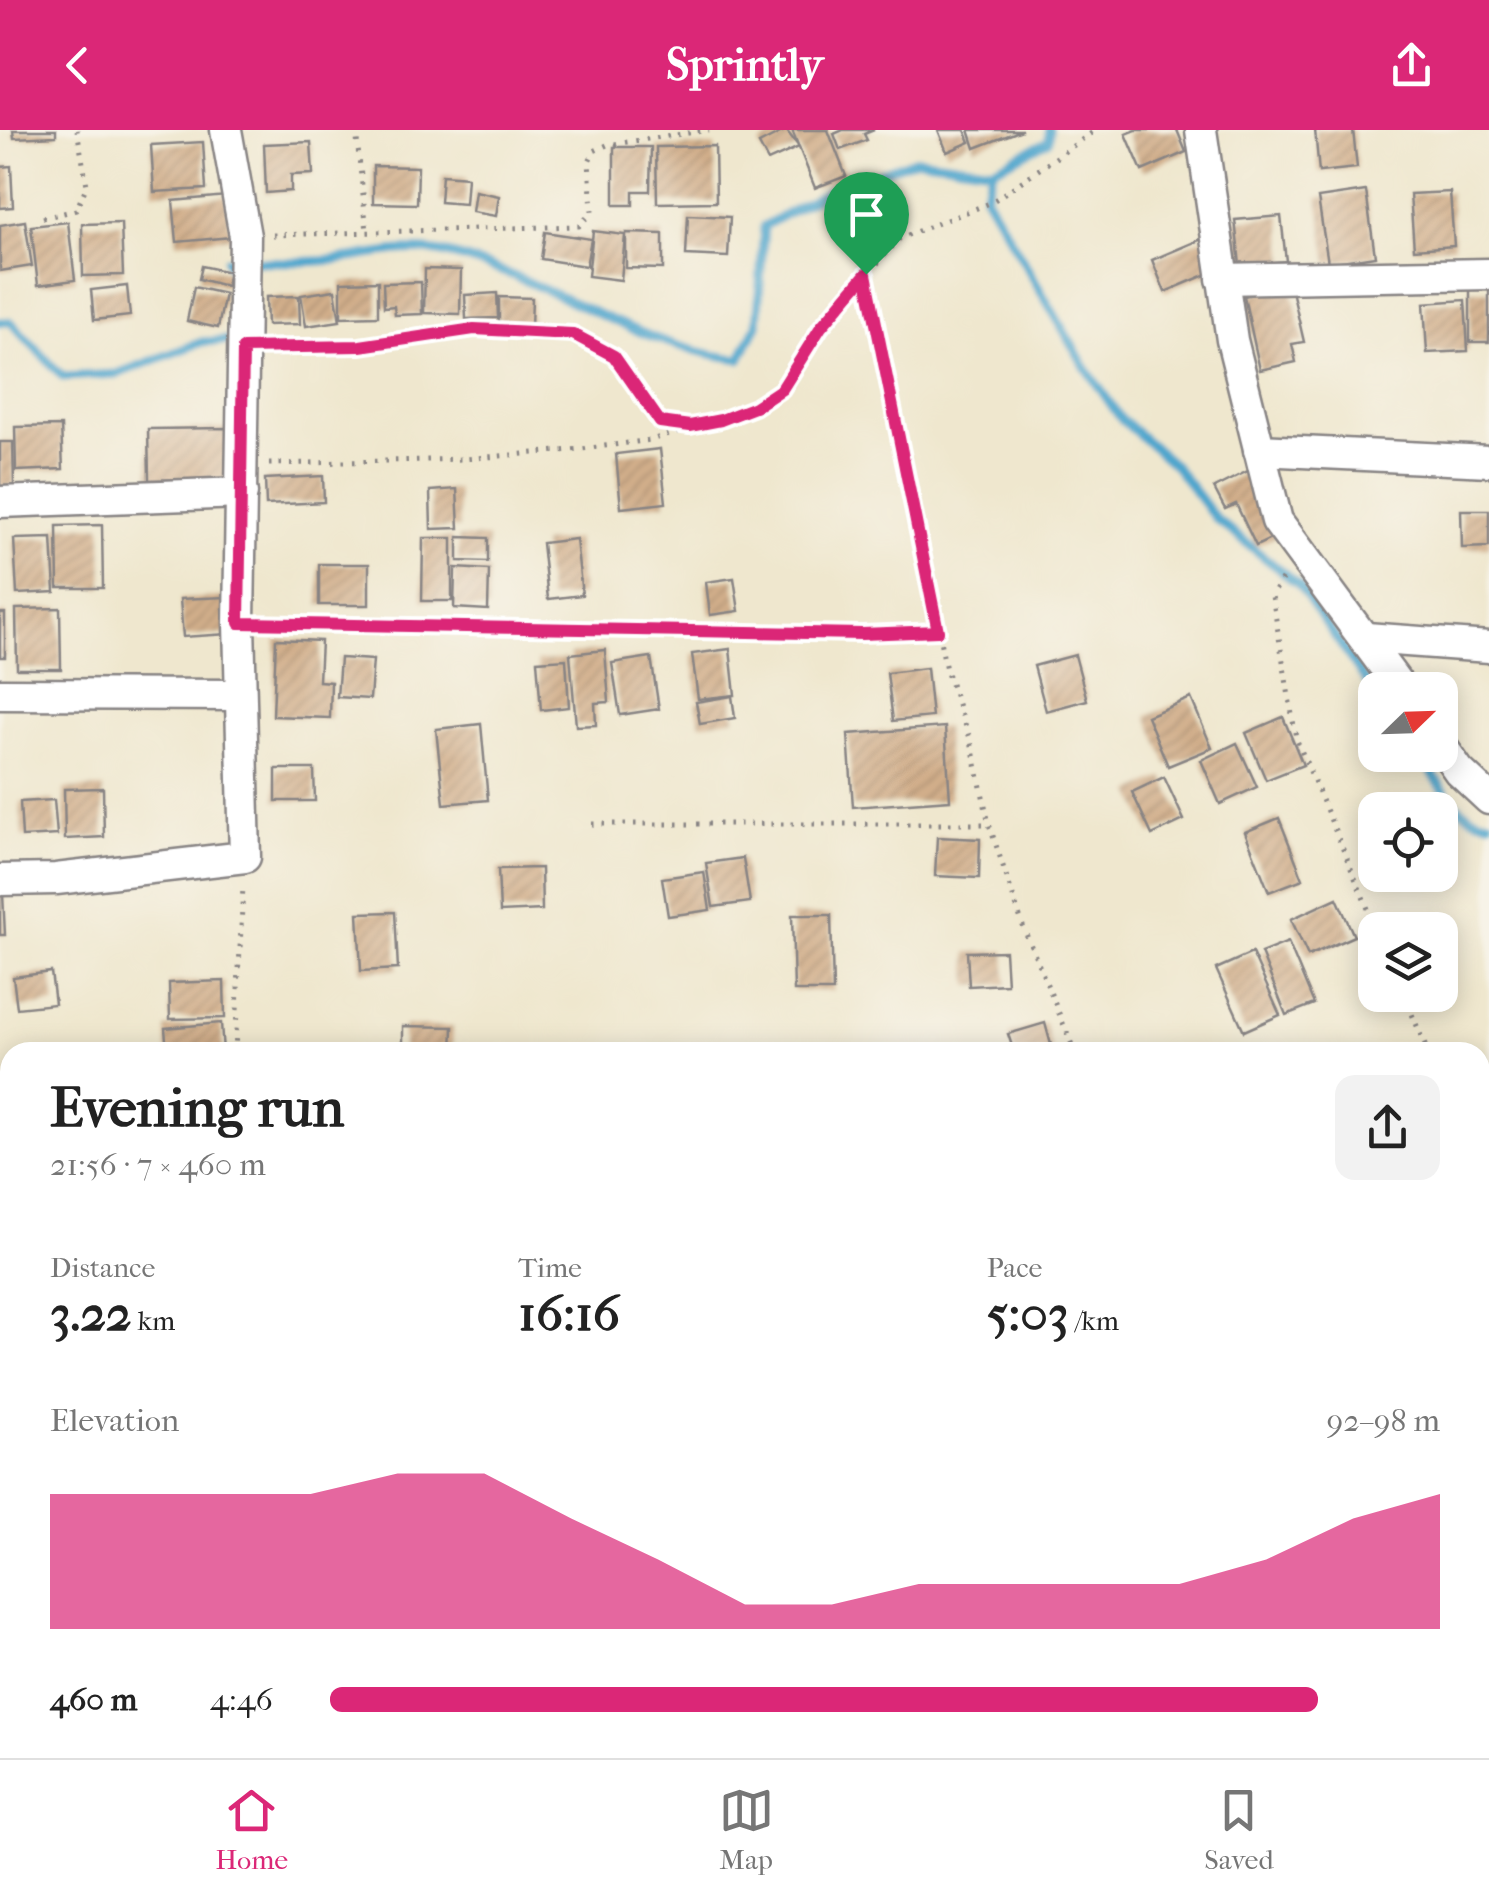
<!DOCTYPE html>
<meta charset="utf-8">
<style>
:root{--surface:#fff;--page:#f2f2f2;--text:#222;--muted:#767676;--line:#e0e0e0;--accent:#db2777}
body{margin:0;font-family:"IM FELL French Canon",serif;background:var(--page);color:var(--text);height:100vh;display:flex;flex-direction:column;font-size:38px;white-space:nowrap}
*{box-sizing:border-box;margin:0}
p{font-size:32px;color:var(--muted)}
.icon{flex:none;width:55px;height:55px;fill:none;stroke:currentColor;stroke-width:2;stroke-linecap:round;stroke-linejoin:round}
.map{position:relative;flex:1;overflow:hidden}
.side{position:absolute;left:0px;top:912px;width:1490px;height:718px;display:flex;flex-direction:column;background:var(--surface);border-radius:30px 30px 0 0;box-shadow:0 5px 25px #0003}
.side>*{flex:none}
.needle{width:65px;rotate:67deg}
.controls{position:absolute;left:1358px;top:542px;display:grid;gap:20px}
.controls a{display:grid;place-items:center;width:100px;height:100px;border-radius:20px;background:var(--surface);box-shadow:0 5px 25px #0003;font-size:50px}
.pin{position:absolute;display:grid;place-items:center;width:85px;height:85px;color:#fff;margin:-102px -42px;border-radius:50% 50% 50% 0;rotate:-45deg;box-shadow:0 0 10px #0007}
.pin .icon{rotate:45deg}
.round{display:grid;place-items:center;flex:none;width:105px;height:105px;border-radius:20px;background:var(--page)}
.head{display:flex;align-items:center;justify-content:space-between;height:170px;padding:0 50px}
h1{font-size:55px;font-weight:700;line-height:75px}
.metrics{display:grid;grid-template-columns:repeat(3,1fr);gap:15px;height:170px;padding:10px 50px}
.metrics div{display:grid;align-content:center}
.metrics b{font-size:50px;font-weight:700}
.metrics small{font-size:28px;font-weight:400}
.metrics p{font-size:28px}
.chart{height:280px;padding:20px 50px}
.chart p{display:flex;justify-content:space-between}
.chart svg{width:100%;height:180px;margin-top:10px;fill:var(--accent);opacity:.7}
ul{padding:0 50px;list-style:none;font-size:32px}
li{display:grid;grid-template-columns:160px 120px 1fr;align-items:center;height:75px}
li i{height:25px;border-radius:12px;background:var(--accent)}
header{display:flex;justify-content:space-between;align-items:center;height:130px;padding:0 50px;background:var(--accent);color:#fff;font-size:45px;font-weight:700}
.menu{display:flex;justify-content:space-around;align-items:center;height:140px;border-top:2px solid var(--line);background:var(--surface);font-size:28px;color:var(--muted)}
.menu a{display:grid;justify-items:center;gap:5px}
.menu .on{color:var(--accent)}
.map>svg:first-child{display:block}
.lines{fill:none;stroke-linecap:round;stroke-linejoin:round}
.stream{stroke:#50a6cd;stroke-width:9}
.building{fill:url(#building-hatch)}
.minor-casing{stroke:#888484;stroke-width:35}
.path{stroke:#888484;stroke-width:5;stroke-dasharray:2.5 8;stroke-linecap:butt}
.minor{stroke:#fff;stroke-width:30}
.route-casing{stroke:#fff;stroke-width:20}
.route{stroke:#db2777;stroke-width:12}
</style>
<header><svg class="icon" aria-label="back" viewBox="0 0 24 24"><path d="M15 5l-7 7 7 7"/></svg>Sprintly<svg class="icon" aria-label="share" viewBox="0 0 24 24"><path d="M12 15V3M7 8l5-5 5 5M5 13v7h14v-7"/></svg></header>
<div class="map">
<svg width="1489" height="1628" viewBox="0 0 1489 1628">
<defs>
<pattern id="building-hatch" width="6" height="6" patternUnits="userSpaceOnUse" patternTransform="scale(2.5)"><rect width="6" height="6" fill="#d1ae8a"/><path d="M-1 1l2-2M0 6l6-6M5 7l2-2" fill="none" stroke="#b39578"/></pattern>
</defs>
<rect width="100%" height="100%" fill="#f7f3e8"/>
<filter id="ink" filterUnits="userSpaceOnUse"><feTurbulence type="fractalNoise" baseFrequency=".01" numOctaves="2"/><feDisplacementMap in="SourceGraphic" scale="20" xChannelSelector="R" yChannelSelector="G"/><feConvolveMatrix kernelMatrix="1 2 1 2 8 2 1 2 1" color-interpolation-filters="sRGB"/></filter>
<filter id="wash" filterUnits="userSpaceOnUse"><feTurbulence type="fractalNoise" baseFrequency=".0048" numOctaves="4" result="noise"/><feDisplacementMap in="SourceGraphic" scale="40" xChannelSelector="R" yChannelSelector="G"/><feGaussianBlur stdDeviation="2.25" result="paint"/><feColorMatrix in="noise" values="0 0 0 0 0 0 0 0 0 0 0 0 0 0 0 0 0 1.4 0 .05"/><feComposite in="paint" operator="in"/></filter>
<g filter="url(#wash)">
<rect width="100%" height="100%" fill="#efe7ce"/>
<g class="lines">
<!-- stream -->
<g class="stream">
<polyline points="993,39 985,65 1085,237 1121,289 1174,335 1216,389 1299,455 1375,564"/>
<path d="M 235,146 L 227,130 C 262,132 298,133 333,130 C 371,126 409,115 447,124 C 548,148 636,218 740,229 L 757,195 L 764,96 L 832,59 L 917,29 L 993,39 L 1048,11 L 1049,0"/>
<polyline points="0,192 11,192 63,247 117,244 202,212 234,210 234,205"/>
<path d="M 1421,625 C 1439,652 1454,687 1489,691"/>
</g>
</g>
<g id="blocks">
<!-- building -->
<g class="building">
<polygon points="13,0 56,0 56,6 14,8"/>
<polygon points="786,0 799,17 768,31 759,14"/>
<polygon points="792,0 828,0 846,46 815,58"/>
<polygon points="843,0 874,0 864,4 867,10 840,20 834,4"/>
<polygon points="938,0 965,0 970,12 947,22"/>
<polygon points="969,0 1022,0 975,18"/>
<polygon points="1136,0 1177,0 1186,22 1142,41 1126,4"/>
<polygon points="1315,0 1353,0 1357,38 1319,42"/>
<polygon points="203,12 206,59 154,62 151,15"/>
<polygon points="311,12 313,44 291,45 291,61 266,63 264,14"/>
<polygon points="715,16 716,72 657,73 656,17"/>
<polygon points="614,17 651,17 650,61 633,61 633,75 614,75"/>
<polygon points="11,36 13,77 0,78 0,37"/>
<polygon points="373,36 418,37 417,74 373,73"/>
<polygon points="442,45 467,47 465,74 440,72"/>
<polygon points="475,61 499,66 496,86 472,82"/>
<polygon points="1366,61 1375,126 1328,133 1318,68"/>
<polygon points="1450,62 1454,116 1414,119 1410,64"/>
<polygon points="226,66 231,107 177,112 173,71"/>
<polygon points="688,85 730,87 728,127 686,125"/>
<polygon points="1281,86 1286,131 1240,135 1235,90"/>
<polygon points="25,91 32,136 0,141 0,95"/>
<polygon points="68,92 75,150 38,155 31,96"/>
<polygon points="121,93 123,145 83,146 82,94"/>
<polygon points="593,101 625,105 621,150 588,146"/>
<polygon points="545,102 591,109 586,136 541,129"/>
<polygon points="626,103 663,104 663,139 626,138"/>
<polygon points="1204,108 1217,140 1165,162 1152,130"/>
<polygon points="202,136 229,142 226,156 199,149"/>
<polygon points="425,139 461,140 460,184 424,183"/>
<polygon points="378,151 378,186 341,187 341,152"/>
<polygon points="421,152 422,184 395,185 394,176 384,177 383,153"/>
<polygon points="127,156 130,186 94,190 91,160"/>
<polygon points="1291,156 1304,212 1292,214 1296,232 1260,240 1244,166"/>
<polygon points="194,157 225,164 218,198 187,191"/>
<polygon points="335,160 340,191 306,196 301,165"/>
<rect x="1470" y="160" width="19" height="52"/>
<polygon points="497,163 498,188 466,189 465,165"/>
<polygon points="299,166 300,194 267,195 266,167"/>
<polygon points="499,167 532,168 531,197 499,196"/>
<polygon points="1465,170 1468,221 1427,223 1424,173"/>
<polygon points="61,296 63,339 16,341 15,297"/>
<polygon points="228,298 229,349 149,350 148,299"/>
<polygon points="0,312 13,312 14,356 0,356"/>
<polygon points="660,319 666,373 621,378 616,324"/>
<polygon points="1250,340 1281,404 1256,416 1236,374 1225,379 1214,358"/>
<polygon points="323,346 324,372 266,375 265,349"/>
<polygon points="457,359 459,398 431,399 430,361"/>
<polygon points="1461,380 1489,380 1489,417 1462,418"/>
<polygon points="102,395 103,458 58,458 57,396"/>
<polygon points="458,407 488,408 488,432 458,431"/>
<polygon points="52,408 55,462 17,464 14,409"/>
<polygon points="423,408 452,408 452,471 422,471"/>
<polygon points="576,409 582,465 548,469 542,413"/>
<rect x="319" y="434" width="50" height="41"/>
<polygon points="455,438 489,440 488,480 454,478"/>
<polygon points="734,448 739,481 710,485 706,452"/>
<polygon points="226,467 228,504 183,507 180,469"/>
<polygon points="60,478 61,539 17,539 16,479"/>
<rect x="0" y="483" width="5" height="44"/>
<polygon points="276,509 321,511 319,551 331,552 330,588 273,586"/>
<polygon points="730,519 735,565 698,569 692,524"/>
<polygon points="605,520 609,572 595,573 596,595 576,596 570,524"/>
<polygon points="1075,525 1087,570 1046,581 1034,536"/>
<polygon points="651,527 659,579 620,585 612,533"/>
<polygon points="340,528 373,530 370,569 337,567"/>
<polygon points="566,529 569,577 541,580 537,531"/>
<polygon points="927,538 932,587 893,591 887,543"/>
<polygon points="732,566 735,588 700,594 696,572"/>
<polygon points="1191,568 1212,618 1168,636 1147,586"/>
<polygon points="1283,587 1303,635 1266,650 1246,603"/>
<polygon points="481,594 488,670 444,674 436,599"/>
<polygon points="945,597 950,670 853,677 848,604"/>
<polygon points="1237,613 1257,657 1220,674 1201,630"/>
<polygon points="276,639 314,639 315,671 276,671"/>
<polygon points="1164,647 1184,690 1152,705 1132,662"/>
<polygon points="103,658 104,707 65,709 64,659"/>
<polygon points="54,670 57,705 22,707 20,672"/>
<polygon points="1279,688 1303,749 1269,762 1245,702"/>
<polygon points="937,707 980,709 979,748 935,746"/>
<polygon points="743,728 750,772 713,777 706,733"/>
<polygon points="541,738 542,780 500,782 498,739"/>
<polygon points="704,742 710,780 668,786 662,748"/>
<polygon points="0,764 3,764 5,805 0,805"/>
<polygon points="1337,768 1354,806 1308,826 1291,789"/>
<polygon points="395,782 398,839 361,841 358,783"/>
<polygon points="792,785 831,785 833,861 794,861"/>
<polygon points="1288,812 1314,874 1286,885 1261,823"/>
<polygon points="1005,821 1007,854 969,856 967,822"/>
<polygon points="1252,823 1280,885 1244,901 1216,839"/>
<polygon points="51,842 55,874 17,878 13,847"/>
<polygon points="224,851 225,888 170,889 169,853"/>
<polygon points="221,893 223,922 167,922 165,898"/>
<polygon points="1045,893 1053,922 1014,922 1008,904"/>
<polygon points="403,896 453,897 452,922 403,922"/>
<polygon points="0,1613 10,1613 10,1620 33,1620 34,1628 0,1628"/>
<polygon points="604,1620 654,1620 653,1628 603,1628"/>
<rect x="806" y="1620" width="38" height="8"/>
</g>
</g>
</g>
<g filter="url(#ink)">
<use href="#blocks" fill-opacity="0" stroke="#888484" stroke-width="2.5"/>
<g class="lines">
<!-- minor casing -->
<g class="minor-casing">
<g id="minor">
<polyline points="1201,0 1232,210 1277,391 1402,560"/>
<polyline points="1222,149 1489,144"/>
<polyline points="1259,320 1489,331"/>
<polyline points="0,372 242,363"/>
<polyline points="1366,508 1489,517"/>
<polyline points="0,564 240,565"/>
<polyline points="1440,614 1459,641 1489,669"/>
<polyline points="0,750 56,749 245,727 239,493 245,106 226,0"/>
</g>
</g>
<!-- path -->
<g class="path">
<polyline points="356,0 367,101"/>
<polyline points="43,88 76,80 87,55 77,0"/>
<polyline points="273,105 579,96 592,82 589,31 594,21 607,15 709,0"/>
<polyline points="865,143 946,540 971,611 989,694 1024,799 1075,922"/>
<polyline points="269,218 360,216 474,199 573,204 614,226 660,292 687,296"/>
<polyline points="269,334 464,329 582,319 651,310 755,277 782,259 821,197 900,108 990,73 1096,0"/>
<polyline points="1282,449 1272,466 1296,608 1377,800"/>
<polyline points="267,493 863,504 938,501"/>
<polyline points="592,694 989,694"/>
<polyline points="1404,865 1428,922"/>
<polyline points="235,922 243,756"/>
<polyline points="228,1628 228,1620"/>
</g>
<!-- minor -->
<use href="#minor" class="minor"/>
</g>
</g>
<g class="lines" filter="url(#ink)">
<!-- route casing -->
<g class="route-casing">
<polygon id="route" points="866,144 938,501 862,504 239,493 243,218 360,216 474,199 573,204 614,226 660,292 690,296 721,290 755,277 782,259 821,197"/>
</g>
<!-- route -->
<use href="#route" class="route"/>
</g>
</svg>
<div class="controls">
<a><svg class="needle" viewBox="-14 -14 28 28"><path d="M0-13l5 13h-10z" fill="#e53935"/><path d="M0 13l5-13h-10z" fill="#767676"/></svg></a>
<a><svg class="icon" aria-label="locate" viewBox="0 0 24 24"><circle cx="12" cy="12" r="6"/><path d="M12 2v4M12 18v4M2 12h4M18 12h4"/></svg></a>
<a><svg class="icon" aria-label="layers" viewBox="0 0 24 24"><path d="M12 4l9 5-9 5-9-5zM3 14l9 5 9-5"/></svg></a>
</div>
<div class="pin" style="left:866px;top:144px;background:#1e9e55"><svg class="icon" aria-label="arrive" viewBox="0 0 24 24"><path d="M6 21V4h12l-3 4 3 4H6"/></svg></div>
<section class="side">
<div class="head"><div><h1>Evening run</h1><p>21:56 · 7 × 460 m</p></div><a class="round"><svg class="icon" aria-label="share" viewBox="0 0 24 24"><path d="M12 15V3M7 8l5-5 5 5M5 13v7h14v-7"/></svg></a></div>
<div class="metrics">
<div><p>Distance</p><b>3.22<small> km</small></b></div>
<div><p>Time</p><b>16:16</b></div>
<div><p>Pace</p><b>5:03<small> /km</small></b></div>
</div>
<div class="chart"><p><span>Elevation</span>92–98 m</p>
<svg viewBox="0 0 160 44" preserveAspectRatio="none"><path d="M0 44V11L10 11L20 11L30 11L40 6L50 6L60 17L70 27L80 38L90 38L100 33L110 33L120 33L130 33L140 27L150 17L160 11V44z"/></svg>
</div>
<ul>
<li><b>460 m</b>4:46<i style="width:89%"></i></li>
</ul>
</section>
</div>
<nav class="menu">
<a class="on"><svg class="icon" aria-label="home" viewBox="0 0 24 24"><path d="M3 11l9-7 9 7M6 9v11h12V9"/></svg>Home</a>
<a><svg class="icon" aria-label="map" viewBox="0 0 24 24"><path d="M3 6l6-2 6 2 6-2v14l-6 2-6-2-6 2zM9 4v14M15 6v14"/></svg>Map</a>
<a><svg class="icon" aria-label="saved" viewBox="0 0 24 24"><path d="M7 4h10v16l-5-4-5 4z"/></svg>Saved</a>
</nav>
